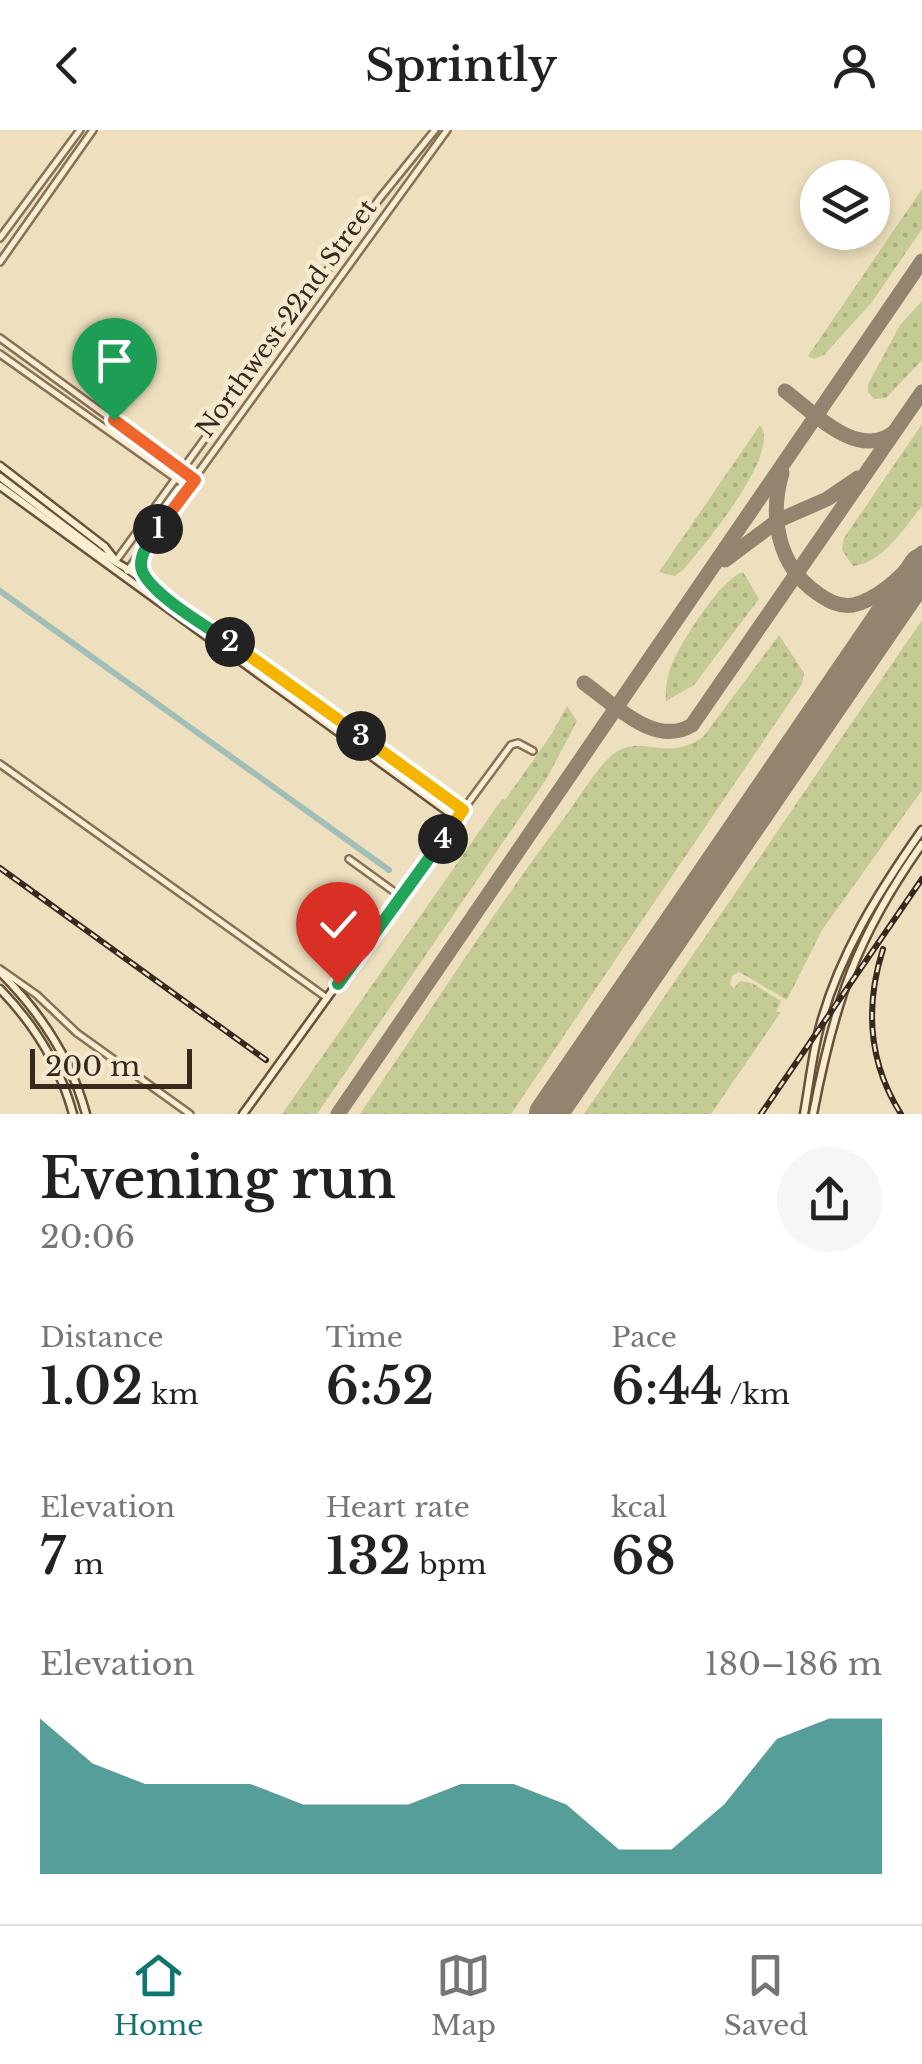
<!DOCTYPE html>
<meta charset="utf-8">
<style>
:root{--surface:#fff;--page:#f6f6f6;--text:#222;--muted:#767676;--line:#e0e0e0;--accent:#0f766e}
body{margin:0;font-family:"Libre Baskerville",serif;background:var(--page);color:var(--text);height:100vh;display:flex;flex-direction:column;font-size:38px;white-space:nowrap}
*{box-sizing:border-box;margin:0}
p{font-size:32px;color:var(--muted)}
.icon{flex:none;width:55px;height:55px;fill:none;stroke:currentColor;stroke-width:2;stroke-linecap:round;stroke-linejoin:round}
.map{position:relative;height:984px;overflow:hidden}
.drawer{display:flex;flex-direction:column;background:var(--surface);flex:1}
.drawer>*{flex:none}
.controls{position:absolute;left:800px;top:30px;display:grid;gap:20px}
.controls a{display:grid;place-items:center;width:90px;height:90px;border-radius:50%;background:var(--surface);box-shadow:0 5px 15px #0003;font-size:50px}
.scale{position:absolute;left:30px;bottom:25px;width:162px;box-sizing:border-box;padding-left:10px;border:5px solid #36281c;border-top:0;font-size:28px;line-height:35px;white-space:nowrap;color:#36281c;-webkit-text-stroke:8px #f5eacf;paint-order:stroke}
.pin{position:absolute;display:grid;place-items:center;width:85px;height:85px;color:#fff;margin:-102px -42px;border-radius:50% 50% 50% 0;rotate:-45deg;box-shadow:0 0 10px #0007}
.pin .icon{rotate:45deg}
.km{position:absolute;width:50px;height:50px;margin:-25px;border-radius:50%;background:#222;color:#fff;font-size:28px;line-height:50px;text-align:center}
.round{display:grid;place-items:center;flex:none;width:105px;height:105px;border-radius:52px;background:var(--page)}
.headline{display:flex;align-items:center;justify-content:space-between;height:170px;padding:0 40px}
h1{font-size:55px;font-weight:600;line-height:75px}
.stats{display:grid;grid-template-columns:repeat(3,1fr);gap:15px;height:170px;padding:10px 40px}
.stats div{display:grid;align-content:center}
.stats b{font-size:50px;font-weight:600}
.stats small{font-size:28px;font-weight:400}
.stats p{font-size:28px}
.chart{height:280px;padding:20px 40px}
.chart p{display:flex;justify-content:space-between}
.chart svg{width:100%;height:180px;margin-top:10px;fill:var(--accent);opacity:.7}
header{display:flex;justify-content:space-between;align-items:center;height:130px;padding:0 40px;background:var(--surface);font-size:45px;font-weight:600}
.menu{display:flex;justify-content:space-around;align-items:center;height:140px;border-top:2px solid var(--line);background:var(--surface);font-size:28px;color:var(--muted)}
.menu a{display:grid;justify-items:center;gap:5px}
.menu .selected{color:var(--accent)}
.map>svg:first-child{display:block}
.grass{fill:url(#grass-dots)}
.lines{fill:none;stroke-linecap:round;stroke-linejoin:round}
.canal{stroke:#a2bfb7;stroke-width:6}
.taxiway{stroke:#92846e;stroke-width:15}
.runway{stroke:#92846e;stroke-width:38}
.minor-casing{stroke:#867058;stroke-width:10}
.tertiary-casing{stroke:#867058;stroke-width:10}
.secondary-casing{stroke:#68513b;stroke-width:11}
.minor{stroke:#f9edd2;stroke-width:5}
.tertiary{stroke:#f9edd2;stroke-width:5}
.secondary{stroke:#f9edd2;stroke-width:6}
.rail-casing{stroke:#36281c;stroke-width:6}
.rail{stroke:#f5eacf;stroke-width:2.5;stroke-dasharray:8;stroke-linecap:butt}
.split-1-casing{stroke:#fff;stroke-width:20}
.split-2-casing{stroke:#fff;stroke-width:20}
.split-3-casing{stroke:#fff;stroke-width:20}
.split-4-casing{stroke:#fff;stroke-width:20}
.split-5-casing{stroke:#fff;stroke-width:20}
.split-1{stroke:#f0652b;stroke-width:12}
.split-2{stroke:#22a559;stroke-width:12}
.split-3{stroke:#f5b400;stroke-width:12}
.split-4{stroke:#f5b400;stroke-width:12}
.split-5{stroke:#22a559;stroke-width:12}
.labels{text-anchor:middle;stroke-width:9;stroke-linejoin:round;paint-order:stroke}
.street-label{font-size:25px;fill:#36281c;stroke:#f5eacf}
</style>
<header><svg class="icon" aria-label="back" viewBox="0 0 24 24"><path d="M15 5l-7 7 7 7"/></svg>Sprintly<svg class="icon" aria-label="person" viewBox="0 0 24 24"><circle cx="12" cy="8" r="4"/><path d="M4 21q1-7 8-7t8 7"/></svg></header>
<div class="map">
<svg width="922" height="984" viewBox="0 0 922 984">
<defs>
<pattern id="grass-dots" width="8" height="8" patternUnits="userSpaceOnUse" patternTransform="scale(2.5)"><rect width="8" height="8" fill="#c5cb94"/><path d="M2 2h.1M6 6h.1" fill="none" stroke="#aaae7f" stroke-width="1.8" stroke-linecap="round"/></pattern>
</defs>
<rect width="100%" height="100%" fill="#eee0bf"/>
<!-- grass -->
<g class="grass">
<polygon points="922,59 922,99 872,172 824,225 814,229 808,226"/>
<polygon points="922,171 922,230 886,268 874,269 868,262 868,254 900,195"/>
<path d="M 922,294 L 922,376 C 905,397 882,434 853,436 L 842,420 L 844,408 Z"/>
<path d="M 760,295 C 782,323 704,415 684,439 L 675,446 L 659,442 Z"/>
<path d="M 743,442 L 759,469 L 694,555 L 666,571 C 665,561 667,548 670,539 C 678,516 721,448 743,442 Z"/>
<polygon points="922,490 922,660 822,800 787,870 739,842 732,846 730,855 734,858 740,851 751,853 753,859 752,853 781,871 776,882 781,882 711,984 584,984"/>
<path d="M 779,505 L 804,543 L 802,554 L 511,984 L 360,984 C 428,885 492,783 564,688 C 578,670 598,634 616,622 C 644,604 665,633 703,607 Z"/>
<polygon points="567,576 577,591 547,648 317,984 282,984 502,669 505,670 551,605"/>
</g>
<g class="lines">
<!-- canal -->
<polyline class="canal" points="0,461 389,740"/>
<!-- taxiway -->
<g class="taxiway">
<path d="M 785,261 C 813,282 857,330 893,303"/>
<path d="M 782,343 C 769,387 778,436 817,463 C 828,471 839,477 853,475 C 880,469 905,443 922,423"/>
<polyline points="725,430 777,391 827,369 858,348"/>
<path d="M 584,553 C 614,574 655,618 692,595 L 922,262"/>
<polyline points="338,984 922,131"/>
</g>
<!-- runway -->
<polyline class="runway" points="548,984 922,437"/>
<!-- minor casing -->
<g class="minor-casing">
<g id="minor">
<polyline points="0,634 327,868"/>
<polyline points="463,680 511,615 518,613 533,621"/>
<polyline points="349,729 400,766"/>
<polyline points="0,839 37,865 77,903 190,984"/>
</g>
</g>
<!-- tertiary casing -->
<g class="tertiary-casing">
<g id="tertiary">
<polyline points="0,108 80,0"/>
<polyline points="0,132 93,0"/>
<polyline points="0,208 195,350"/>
<polyline points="0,224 189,358"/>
<polyline points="115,432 380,68 435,0"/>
<polyline points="127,441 447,0"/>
</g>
</g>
<!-- secondary casing -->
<g class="secondary-casing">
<g id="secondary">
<polyline points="0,336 105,417 115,430"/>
<polyline points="0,347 100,423 129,440 463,680 243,984"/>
<polyline points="0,356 458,689"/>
<polyline points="145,417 141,437 147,453"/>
<path d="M 0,842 C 41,883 71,928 86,984"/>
<path d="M 0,859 C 34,894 60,936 73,984"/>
<path d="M 804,984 C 809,956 812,927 819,900 C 838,826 879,761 922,700"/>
<path d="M 813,984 C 834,874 856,807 922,714"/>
</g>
</g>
<!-- minor -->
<use href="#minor" class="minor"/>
<!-- tertiary -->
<use href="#tertiary" class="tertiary"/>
<!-- secondary -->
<use href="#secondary" class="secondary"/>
<!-- rail casing -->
<g class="rail-casing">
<g id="rail">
<polyline points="0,738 266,930"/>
<path d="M 883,819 C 865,876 868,932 901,984"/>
<polyline points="761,984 922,749"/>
</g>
</g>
<!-- rail -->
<use href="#rail" class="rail"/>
</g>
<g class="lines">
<!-- split-1 casing -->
<g class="split-1-casing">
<polyline id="split-1" points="114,290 195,350 158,399"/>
</g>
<!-- split-2 casing -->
<g class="split-2-casing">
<path id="split-2" d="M 158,399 C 151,410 141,421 141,435 C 141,459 209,498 230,512"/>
</g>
<!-- split-3 casing -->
<g class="split-3-casing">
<polyline id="split-3" points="230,512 361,606"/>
</g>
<!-- split-4 casing -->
<g class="split-4-casing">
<polyline id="split-4" points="361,606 463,680 443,709"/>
</g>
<!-- split-5 casing -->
<g class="split-5-casing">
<polyline id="split-5" points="338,854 443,709"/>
</g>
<!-- split-1 -->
<use href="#split-1" class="split-1"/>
<!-- split-2 -->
<use href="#split-2" class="split-2"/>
<!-- split-3 -->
<use href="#split-3" class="split-3"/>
<!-- split-4 -->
<use href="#split-4" class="split-4"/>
<!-- split-5 -->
<use href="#split-5" class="split-5"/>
</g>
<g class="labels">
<!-- street labels -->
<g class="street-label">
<text transform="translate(286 188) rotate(-54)" y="9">Northwest 22nd Street</text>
</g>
</g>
</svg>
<div class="controls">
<a><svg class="icon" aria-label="layers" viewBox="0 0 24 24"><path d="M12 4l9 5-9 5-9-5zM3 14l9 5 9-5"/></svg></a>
</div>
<div class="scale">200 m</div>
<div class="pin" style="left:114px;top:290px;background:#1e9e55"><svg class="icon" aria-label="arrive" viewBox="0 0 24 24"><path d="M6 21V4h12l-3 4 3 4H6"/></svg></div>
<div class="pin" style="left:338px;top:854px;background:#d93025"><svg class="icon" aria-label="check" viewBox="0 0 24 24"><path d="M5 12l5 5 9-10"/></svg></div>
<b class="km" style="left:158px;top:399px">1</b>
<b class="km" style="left:230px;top:512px">2</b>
<b class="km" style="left:361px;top:606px">3</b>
<b class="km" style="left:443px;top:709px">4</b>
</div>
<section class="drawer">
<div class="headline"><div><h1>Evening run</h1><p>20:06</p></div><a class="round"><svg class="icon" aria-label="share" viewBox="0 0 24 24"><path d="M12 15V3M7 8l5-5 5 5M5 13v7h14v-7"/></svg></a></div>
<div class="stats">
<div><p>Distance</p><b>1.02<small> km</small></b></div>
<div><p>Time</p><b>6:52</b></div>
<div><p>Pace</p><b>6:44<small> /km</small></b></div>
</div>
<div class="stats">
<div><p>Elevation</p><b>7<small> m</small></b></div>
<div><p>Heart rate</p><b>132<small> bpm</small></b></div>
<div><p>kcal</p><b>68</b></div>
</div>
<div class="chart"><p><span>Elevation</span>180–186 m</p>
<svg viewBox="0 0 160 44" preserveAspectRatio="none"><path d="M0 44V6L10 17L20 22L30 22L40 22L50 27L60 27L70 27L80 22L90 22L100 27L110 38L120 38L130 27L140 11L150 6L160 6V44z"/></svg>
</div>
</section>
<nav class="menu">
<a class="selected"><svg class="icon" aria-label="home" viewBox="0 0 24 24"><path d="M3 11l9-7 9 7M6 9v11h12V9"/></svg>Home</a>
<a><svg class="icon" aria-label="map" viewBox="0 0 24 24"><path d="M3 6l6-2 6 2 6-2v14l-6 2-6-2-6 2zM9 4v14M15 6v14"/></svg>Map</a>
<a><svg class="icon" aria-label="saved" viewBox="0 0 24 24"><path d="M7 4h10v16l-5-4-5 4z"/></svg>Saved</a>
</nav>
